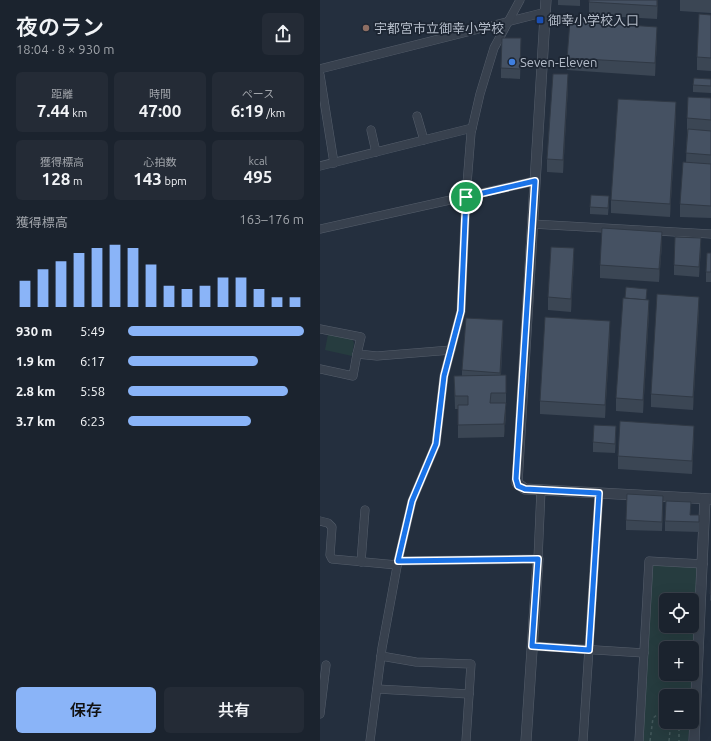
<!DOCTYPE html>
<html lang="ja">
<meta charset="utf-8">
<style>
:root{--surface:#1b232e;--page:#242b36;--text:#f1f3f6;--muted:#a0a4aa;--line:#39404a;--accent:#8ab4f8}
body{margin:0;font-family:Ubuntu,"Noto Sans JP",sans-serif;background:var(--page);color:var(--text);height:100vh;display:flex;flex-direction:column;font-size:15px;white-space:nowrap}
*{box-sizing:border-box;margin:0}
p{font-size:13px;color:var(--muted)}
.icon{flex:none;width:22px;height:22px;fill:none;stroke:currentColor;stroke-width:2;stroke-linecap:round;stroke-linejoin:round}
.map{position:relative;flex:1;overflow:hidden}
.details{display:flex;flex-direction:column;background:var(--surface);width:320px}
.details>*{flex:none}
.tools{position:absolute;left:339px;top:593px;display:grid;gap:8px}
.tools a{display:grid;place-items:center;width:40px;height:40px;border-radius:6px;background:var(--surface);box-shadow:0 4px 16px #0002,0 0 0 1px var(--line);font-size:20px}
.pin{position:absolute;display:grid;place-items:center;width:34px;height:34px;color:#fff;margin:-17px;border:2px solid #fff;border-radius:50%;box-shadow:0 1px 4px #0007}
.round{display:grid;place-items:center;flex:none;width:42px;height:42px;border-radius:6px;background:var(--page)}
.overview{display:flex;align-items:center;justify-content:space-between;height:68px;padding:0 16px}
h1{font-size:22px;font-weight:600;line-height:30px}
.metrics{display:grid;grid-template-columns:repeat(3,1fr);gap:6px;height:68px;padding:4px 16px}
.metrics div{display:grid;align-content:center;border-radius:6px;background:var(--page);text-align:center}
.metrics b{font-size:17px;font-weight:600}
.metrics small{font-size:11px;font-weight:400}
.metrics p{font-size:11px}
.chart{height:112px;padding:8px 16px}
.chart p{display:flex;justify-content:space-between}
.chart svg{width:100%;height:72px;margin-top:4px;stroke:var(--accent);stroke-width:6}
.primary-button{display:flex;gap:8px;margin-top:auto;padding:8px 16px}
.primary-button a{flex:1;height:46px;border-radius:6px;background:var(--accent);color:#111;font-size:16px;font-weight:600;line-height:46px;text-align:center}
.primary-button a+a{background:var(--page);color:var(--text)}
ul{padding:0 16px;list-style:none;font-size:13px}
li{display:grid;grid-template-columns:64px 48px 1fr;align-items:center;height:30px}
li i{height:10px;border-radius:5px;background:var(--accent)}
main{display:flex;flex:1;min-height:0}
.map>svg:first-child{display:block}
.green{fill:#263c3f;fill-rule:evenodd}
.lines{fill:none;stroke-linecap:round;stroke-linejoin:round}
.minor-casing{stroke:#565f6c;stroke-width:9}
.tertiary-casing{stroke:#565f6c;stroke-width:11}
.path{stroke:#44595c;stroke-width:1.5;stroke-dasharray:3 3;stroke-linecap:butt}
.minor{stroke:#38414e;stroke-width:8}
.tertiary{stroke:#38414e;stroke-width:10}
.wall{fill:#3b4654}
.shaded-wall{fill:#303945}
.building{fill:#455162;stroke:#303945}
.route-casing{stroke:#fff;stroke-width:8}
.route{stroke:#1a73e8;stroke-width:5}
.transit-dot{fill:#1a4fb4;stroke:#1d2633;stroke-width:1.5}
.education-dot{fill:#8d6e63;stroke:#1d2633;stroke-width:1.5}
.shop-dot{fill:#3f7fe0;stroke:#1d2633;stroke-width:1.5}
.labels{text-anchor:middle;stroke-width:3.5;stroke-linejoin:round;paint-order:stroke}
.poi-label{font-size:13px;fill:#b4bcc9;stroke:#1d2633;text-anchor:start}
</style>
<main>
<section class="details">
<div class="overview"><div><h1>夜のラン</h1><p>18:04 · 8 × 930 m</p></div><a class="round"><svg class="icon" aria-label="share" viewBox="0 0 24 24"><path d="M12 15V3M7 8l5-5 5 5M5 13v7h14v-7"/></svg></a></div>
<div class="metrics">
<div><p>距離</p><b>7.44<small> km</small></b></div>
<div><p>時間</p><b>47:00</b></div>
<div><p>ペース</p><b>6:19<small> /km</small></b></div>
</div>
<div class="metrics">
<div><p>獲得標高</p><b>128<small> m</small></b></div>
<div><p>心拍数</p><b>143<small> bpm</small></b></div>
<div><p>kcal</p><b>495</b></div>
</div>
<div class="chart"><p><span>獲得標高</span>163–176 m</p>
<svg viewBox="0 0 160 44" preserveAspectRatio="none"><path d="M5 44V28M15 44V21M25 44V16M35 44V11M45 44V8M55 44V6M65 44V8M75 44V18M85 44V31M95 44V33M105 44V31M115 44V26M125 44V26M135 44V33M145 44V38M155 44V38"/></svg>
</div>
<ul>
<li><b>930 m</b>5:49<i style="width:100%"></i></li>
<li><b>1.9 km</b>6:17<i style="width:74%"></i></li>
<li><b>2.8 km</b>5:58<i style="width:91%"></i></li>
<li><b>3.7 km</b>6:23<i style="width:70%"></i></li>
</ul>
<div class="primary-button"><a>保存</a><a>共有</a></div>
</section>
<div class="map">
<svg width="391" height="741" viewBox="0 0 391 741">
<rect width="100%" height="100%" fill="#242f3e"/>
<!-- green -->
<g class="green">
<polygon points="8,334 32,339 34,343 32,356 5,350"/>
<path d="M 331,563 L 378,566 L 371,696 L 346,696 L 346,722 L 370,722 L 368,741 L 321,741 ZM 346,600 L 372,600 L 372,626 L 346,626 ZM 346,648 L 372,648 L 372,674 L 346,674 Z"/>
</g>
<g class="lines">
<!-- minor casing -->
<g class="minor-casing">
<g id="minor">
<polyline points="0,69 226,12"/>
<polyline points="0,75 14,163"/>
<polyline points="97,116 104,140"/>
<polyline points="51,130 56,152"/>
<polyline points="0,166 152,128"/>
<polyline points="212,224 391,234"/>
<polyline points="0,229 215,181"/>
<polyline points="0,329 41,337 37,354 57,356 131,350"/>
<polyline points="0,369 33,376 37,354"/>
<polyline points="0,521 8,523 12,527 10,555 12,559 77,565"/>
<polyline points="78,561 218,559 221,490"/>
<polyline points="41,562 45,510"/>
<polyline points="212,646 324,653"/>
<polyline points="61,656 96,662 151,664 146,741"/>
<polyline points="57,689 149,694"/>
<polyline points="0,714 6,665"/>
<polyline points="50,741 62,648 78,561 92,501 116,444 124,376 141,311 146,197 151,133 160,94 174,48 200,0"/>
<polyline points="263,741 279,493"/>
<polyline points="319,741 329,561 383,564"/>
</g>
</g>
<!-- tertiary casing -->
<g class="tertiary-casing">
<g id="tertiary">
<polyline points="226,0 197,483 205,489 391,499"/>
<polyline points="206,741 218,559"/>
<polyline points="374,741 385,499"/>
</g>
</g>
<!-- path -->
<g class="path">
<polyline points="359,722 359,741"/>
<polyline points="330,741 333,718 337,715 346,715"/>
<polyline points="349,741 351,722"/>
</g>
<!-- minor -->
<use href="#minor" class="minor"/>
<!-- tertiary -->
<use href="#tertiary" class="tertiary"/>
</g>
<!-- wall -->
<g class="wall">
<polygon points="238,0 260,0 260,6 238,5"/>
<polygon points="269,0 338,0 337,19 269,15"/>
<polygon points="360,0 391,0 391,13 360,11"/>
<polygon points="391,15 391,71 377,70 377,57"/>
<polygon points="337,40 335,76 247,70 247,58"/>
<polygon points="201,48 200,79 181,78 181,68"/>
<polygon points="391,79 391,93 373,92 373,85"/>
<polygon points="248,87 243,173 227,172 227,159"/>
<polygon points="391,98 391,218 360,217 360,204 366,163 367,131 367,118"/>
<polygon points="356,115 350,217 291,213 291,200"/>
<polygon points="289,202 288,215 270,214 270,207"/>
<polygon points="342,244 339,282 280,278 280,265"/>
<polygon points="381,248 379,277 354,275 354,265"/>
<polygon points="391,253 391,282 386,282 386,272"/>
<polygon points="254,261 251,312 228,310 228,297"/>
<polygon points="327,300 329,313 323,413 296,411 296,398"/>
<polygon points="379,309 373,410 331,407 331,394"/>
<polygon points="183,333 181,375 186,375 186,415 184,437 138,438 138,409 135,409 134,376 142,376 142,370"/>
<polygon points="290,334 285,418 220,414 220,401"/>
<polygon points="296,436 295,453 273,452 273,442"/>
<polygon points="374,438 372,474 298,469 298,456"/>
<polygon points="343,505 342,531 306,530 306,520"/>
<polygon points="371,515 379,515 379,532 345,531 345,521"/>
<polygon points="391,580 391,601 390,600"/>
</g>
<!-- shaded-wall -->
<g class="shaded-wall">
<polygon points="337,0 338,0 337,19"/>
<polygon points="337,27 337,40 335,76 335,63"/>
<polygon points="248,74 248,87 243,173 243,160"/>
<polygon points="356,102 356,115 350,217 350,204"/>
<polygon points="342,232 342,244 339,282 339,269"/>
<polygon points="381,238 381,248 379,277 379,267"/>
<polygon points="254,248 254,261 251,312 251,299"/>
<polygon points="379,297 379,309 373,410 373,397"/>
<polygon points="329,300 329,313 323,413 323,400"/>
<polygon points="183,320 183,333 180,385 180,373"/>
<polygon points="290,321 290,334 285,418 285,405"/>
<polygon points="186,403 186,415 184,437 184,424"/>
<polygon points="296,426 296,436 295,453 295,444"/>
<polygon points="374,426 374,438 372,474 372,461"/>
<polygon points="343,496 343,505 342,531 342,522"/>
</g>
<!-- building -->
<g class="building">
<polygon points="269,0 337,0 337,6 269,2"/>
<polygon points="379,14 391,15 391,58 377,57"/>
<polygon points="250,21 337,27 335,63 247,58"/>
<polygon points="182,38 201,38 200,69 181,68"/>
<polygon points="233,74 248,74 243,160 227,159"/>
<polygon points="374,78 391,79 391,86 373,85"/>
<polygon points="368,97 391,98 391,120 367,118"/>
<polygon points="298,99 356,102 350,204 291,200"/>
<polygon points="368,129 391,131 391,155 366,153"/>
<polygon points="363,162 391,164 391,206 360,204"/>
<polygon points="271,195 289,196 288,208 270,207"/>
<polygon points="282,228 342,232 339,269 280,265"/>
<polygon points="355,237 381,238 379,267 354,265"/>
<polygon points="231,247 254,248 251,299 228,297"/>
<polygon points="387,253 391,253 391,272 386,272"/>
<polygon points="306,287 327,289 326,300 305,298"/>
<polygon points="337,294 379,297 373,397 331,394"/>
<polygon points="303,298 329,300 323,400 296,398"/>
<polygon points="225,317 290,321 285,405 220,401"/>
<polygon points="146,318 183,320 180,373 142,370"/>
<polygon points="186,375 186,393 171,393 170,403 186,403 184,424 138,425 138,405 148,405 148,396 135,396 134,376"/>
<polygon points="300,421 374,426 372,461 298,456"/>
<polygon points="274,425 296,426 295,444 273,442"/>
<polygon points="307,494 343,496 342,522 306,520"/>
<polygon points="346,501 371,502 370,515 379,515 379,522 345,521"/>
<polygon points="391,580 391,594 390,594"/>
</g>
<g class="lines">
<!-- route casing -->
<g class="route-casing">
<polygon id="route" points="215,181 196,479 198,486 205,489 279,493 269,650 212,646 218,559 78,561 92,501 116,444 124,376 141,311 146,197"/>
</g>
<!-- route -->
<use href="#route" class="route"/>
</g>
<!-- markers -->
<rect class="transit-dot" x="216" y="16" width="8" height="8" rx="2"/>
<circle class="education-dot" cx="46" cy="28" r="4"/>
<circle class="shop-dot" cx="192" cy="62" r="4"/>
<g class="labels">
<!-- poi labels -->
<g class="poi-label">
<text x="228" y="25">御幸小学校入口</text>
<text x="54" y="33">宇都宮市立御幸小学校</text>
<text x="200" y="67">Seven-Eleven</text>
</g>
</g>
</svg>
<div class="tools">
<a><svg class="icon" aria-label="locate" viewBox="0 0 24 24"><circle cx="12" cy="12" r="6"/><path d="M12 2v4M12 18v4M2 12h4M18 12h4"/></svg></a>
<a>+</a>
<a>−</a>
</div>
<div class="pin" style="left:146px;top:197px;background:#1e9e55"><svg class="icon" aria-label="arrive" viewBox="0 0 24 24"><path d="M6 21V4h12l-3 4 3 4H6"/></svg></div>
</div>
</main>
